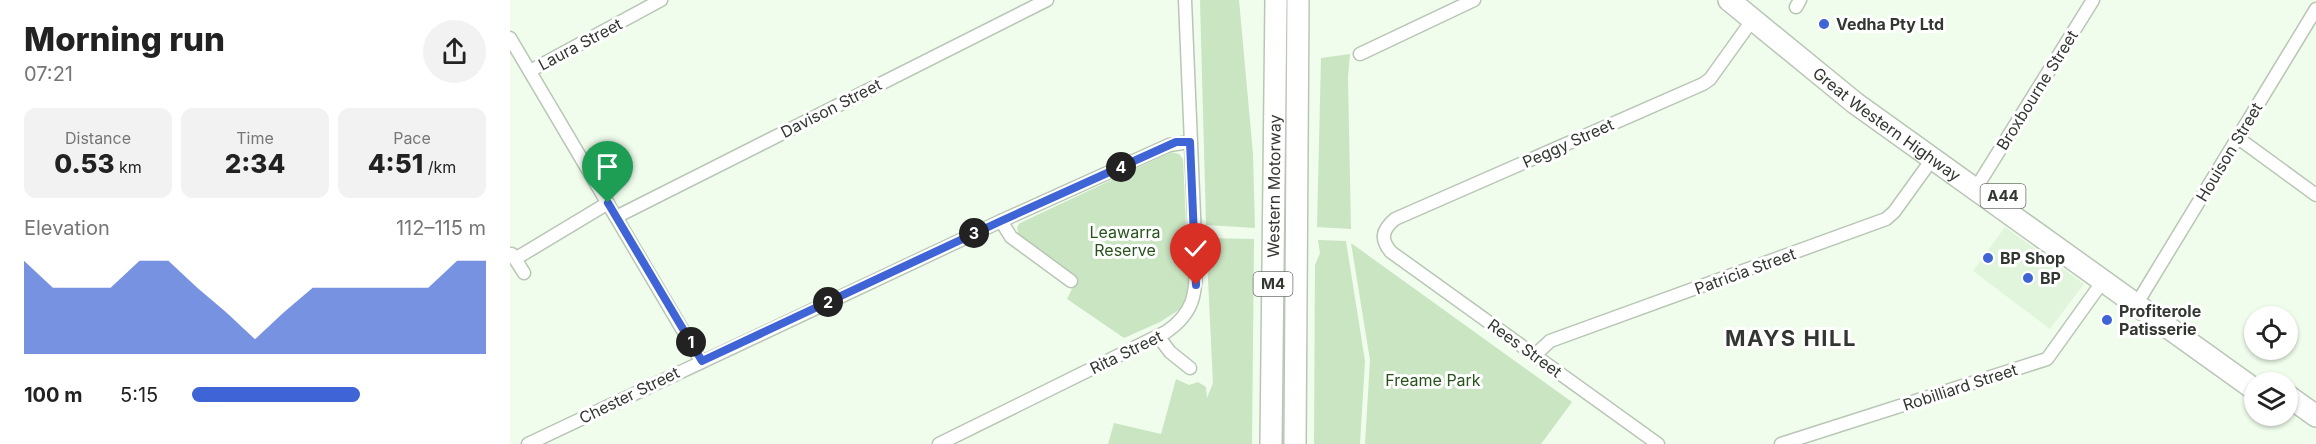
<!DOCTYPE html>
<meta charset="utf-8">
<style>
:root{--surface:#fff;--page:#f2f2f2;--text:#222;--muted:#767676;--accent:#3f64d6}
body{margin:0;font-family:Inter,sans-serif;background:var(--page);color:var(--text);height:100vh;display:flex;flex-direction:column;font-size:22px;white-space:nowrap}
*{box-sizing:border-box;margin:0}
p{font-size:20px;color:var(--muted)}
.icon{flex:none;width:33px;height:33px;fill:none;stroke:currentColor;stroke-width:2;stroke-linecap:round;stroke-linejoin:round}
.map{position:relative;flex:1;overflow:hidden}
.drawer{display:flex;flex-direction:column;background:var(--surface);width:510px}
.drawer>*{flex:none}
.fabs{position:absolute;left:1734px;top:306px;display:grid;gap:12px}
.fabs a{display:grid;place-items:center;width:54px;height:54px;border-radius:50%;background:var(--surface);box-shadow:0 2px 4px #0004;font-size:30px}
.pin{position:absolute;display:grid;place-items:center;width:51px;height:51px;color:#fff;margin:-62px -26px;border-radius:50% 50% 50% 0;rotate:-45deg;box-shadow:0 0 6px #0007}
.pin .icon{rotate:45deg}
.km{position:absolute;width:30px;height:30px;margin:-15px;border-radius:50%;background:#222;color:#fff;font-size:16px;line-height:30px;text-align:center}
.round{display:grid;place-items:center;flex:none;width:63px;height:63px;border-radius:32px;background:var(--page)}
.head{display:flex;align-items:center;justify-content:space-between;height:102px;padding:0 24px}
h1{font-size:33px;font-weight:800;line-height:45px}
.metrics{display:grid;grid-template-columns:repeat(3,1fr);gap:9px;height:102px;padding:6px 24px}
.metrics div{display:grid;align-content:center;border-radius:12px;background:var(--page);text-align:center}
.metrics b{font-size:26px;font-weight:800}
.metrics small{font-size:16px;font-weight:400}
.metrics p{font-size:16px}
.chart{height:168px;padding:12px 24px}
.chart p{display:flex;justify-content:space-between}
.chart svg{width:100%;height:108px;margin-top:6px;fill:var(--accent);opacity:.7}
ul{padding:0 24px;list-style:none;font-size:20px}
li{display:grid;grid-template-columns:96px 72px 1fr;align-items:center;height:45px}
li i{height:15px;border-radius:8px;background:var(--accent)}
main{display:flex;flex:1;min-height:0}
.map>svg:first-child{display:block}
.built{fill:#e1f4dc}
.green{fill:#c9e5c2}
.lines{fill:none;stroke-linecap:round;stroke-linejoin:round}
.street-casing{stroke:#b9c6b6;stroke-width:15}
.highway-casing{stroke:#b9c6b6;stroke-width:24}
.street{stroke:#fff;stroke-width:12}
.highway{stroke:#fff;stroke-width:21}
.route-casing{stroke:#fff;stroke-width:12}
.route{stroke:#3f64d6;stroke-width:8}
.poi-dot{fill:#3f64d6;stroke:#fff;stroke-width:2}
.labels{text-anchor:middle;stroke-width:6;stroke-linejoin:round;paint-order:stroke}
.shield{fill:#fff;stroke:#70736f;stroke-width:1.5}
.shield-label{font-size:15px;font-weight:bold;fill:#323731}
.poi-label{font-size:16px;font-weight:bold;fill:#323731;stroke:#fff;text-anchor:start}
.street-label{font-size:16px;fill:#323731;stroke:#fff}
.park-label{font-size:16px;fill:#27531b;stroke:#fff}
.district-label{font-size:22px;font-weight:bold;letter-spacing:1.5px;fill:#323731;stroke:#fff}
</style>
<main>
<section class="drawer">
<div class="head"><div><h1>Morning run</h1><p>07:21</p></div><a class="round"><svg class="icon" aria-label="share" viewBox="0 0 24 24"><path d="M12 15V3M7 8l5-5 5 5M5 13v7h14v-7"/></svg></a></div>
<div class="metrics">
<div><p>Distance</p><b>0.53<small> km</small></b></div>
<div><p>Time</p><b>2:34</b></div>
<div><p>Pace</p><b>4:51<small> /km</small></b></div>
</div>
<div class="chart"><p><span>Elevation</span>112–115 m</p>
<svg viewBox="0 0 160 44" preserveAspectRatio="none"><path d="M0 44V6L10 17L20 17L30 17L40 6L50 6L60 17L70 27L80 38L90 27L100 17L110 17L120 17L130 17L140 17L150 6L160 6V44z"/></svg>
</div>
<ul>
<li><b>100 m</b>5:15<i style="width:57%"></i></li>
</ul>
</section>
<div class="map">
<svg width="1806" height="444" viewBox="0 0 1806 444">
<rect width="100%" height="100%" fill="#f0fdec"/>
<!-- built -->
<polygon class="built" points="1495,227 1574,284 1540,329 1463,271"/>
<!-- green -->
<g class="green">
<polygon points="690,0 729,0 743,154 745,228 696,225"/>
<polygon points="840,54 838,77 841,229 807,227 811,58"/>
<polygon points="661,152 669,154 673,159 679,291 672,308 650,322 614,338 557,299 566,281 564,275 508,233 507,227 510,223"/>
<polygon points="696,238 744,239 742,444 598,444 604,423 651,434 666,379 679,385 688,382 696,387 697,398 703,383"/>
<polygon points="808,240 836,241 855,361 850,444 804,444 805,265 810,253"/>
<polygon points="841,243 1062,402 1031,444 855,444 860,360"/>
</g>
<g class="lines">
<!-- street casing -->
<g class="street-casing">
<g id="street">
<polyline points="1286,7 1290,0"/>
<polyline points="0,38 191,361"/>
<polyline points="850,54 964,0"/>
<polyline points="20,71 151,0"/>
<polyline points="1728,138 1806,195"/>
<polyline points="1471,180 1583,0"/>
<polyline points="106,217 537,0"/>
<polyline points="491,221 501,237 561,281"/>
<polyline points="2,254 14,273"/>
<polyline points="5,259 98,203"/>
<polyline points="1632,295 1806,9"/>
<polyline points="648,336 660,352 680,368"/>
<polyline points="1025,355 1040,341 1376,219 1384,212 1423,158"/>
<polyline points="18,444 491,221 659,145 680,142"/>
<path d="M 429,444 L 656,332 C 684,313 686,294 686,263 L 675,0"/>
<path d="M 1148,444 L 881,252 C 870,239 872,230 885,219 L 1193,84 L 1200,79 L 1243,19"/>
<polyline points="1271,444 1537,359 1593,281"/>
</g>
</g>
<!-- highway casing -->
<g class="highway-casing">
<g id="highway">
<path id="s1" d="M 1219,0 L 1345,103 L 1744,389"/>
<polyline points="1778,396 1806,416"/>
<path id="s2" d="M 761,444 L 766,0"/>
<polyline points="785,444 788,0"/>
</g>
</g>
<!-- street -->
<use href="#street" class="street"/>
<!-- highway -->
<use href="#highway" class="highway"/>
</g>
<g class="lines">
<!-- route casing -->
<g class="route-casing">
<polyline id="route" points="98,203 192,361 491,221 666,142 680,142 686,285"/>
</g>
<!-- route -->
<use href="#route" class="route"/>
</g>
<!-- markers -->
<g class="poi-dot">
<circle cx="1314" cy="24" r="6"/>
<circle cx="1478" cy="258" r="6"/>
<circle cx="1518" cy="278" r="6"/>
<circle cx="1597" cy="320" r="6"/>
</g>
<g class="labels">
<!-- shield labels -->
<g class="shield">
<rect x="1470.5" y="184" width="45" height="24" rx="4.5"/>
<rect x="743.5" y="272" width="39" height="24" rx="4.5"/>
</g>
<g class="shield-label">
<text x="1493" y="201">A44</text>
<text x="763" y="289">M4</text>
</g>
<!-- poi labels -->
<g class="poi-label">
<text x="1326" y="30">Vedha Pty Ltd</text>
<text x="1490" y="264">BP Shop</text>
<text x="1530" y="284">BP</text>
<text x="1609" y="317">Profiterole<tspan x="1609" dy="18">Patisserie</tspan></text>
</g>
<!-- street labels -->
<g class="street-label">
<text transform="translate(70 44) rotate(-28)" y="6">Laura Street</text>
<text transform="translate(1527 90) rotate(-58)" y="6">Broxbourne Street</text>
<text transform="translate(321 108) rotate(-27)" y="6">Davison Street</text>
<text dy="6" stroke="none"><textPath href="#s1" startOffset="201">Great Western Highway</textPath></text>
<text transform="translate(1058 143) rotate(-24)" y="6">Peggy Street</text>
<text transform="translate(1719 152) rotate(-59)" y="6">Houison Street</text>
<text dy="6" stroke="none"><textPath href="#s2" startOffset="258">Western Motorway</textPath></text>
<text transform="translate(1235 271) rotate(-20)" y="6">Patricia Street</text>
<text transform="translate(1015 348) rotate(36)" y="6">Rees Street</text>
<text transform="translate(616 352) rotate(-26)" y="6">Rita Street</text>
<text transform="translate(1450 387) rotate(-18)" y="6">Robilliard Street</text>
<text transform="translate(119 395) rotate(-26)" y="6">Chester Street</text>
</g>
<!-- park labels -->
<g class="park-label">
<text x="615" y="238">Leawarra<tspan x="615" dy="18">Reserve</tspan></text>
<text x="923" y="386">Freame Park</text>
</g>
<!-- district labels -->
<g class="district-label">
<text x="1281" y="346">MAYS HILL</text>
</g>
</g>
</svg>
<div class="fabs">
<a><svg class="icon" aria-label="locate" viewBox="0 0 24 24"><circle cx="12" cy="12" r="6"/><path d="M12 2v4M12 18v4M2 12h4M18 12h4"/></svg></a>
<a><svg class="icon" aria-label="layers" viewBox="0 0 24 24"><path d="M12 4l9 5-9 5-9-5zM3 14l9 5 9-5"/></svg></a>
</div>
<div class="pin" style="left:98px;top:203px;background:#1e9e55"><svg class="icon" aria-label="arrive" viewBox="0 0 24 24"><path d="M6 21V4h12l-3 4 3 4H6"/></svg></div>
<div class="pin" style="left:686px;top:285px;background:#d93025"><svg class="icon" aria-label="check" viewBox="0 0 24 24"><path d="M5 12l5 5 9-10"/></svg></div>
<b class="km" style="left:181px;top:342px">1</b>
<b class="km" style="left:318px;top:302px">2</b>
<b class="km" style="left:464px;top:233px">3</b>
<b class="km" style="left:611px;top:167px">4</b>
</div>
</main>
